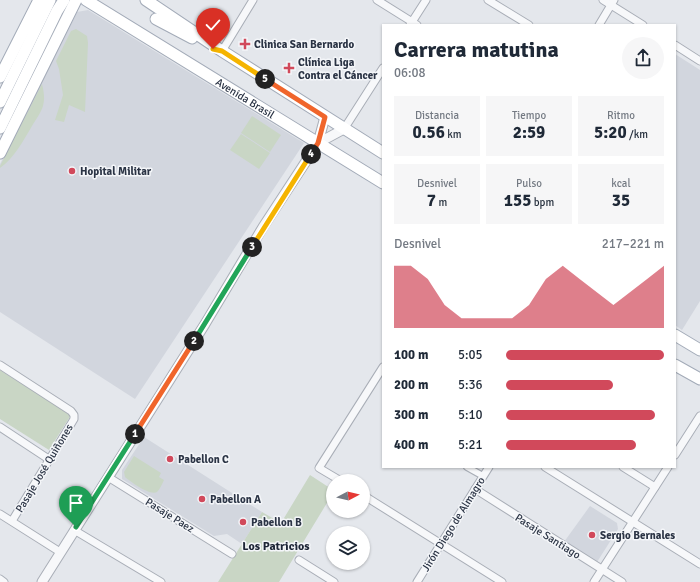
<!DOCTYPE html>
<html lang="es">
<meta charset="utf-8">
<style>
:root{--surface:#fff;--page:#f6f6f7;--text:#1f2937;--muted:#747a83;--accent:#d1495b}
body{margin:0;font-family:Signika,sans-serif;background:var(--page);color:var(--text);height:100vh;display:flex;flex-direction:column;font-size:15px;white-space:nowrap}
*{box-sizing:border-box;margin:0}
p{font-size:13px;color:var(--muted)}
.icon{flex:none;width:22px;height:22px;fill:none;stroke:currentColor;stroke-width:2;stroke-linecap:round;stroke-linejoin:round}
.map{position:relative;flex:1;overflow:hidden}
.side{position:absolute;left:382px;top:24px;width:294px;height:444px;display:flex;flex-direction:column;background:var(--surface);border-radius:0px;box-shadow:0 1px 3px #0004}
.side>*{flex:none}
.needle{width:26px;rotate:83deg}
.tools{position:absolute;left:326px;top:474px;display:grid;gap:8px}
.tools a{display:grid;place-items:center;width:44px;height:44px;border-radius:50%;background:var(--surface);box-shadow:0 1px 3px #0004;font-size:20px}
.pin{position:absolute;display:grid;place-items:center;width:34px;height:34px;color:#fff;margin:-41px -17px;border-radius:50% 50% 50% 0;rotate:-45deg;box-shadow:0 0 4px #0007}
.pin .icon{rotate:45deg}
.km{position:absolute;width:20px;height:20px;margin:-10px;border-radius:50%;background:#222;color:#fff;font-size:11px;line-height:20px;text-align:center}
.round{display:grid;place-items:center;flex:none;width:42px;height:42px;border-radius:21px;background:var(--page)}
.summary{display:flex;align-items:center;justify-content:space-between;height:68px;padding:0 12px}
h1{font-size:22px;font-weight:700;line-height:30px}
.figures{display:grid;grid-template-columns:repeat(3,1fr);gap:6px;height:68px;padding:4px 12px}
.figures div{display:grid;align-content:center;border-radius:0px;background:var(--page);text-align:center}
.figures b{font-size:17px;font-weight:700}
.figures small{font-size:11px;font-weight:400}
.figures p{font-size:11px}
.chart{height:112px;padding:8px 12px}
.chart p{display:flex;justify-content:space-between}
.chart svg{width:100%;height:72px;margin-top:4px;fill:var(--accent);opacity:.7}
ul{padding:0 12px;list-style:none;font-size:13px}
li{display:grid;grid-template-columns:64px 48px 1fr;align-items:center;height:30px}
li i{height:10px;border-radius:5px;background:var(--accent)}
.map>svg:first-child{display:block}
.built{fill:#d2d6de}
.green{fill:#c9d6c5}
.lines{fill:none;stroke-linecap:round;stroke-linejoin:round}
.pedestrian-casing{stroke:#a9aeb7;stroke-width:8}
.minor-casing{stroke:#a9aeb7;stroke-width:9}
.tertiary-casing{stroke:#a9aeb7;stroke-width:11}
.primary-casing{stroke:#a3abb8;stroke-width:13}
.pedestrian{stroke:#f7f8fa;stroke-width:5.5}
.minor{stroke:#f7f8fa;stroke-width:7}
.tertiary{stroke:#f7f8fa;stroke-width:9}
.primary{stroke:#fff;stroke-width:11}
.split-1-casing{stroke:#fff;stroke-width:8}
.split-2-casing{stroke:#fff;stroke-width:8}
.split-3-casing{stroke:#fff;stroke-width:8}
.split-4-casing{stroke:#fff;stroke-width:8}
.split-5-casing{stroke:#fff;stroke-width:8}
.split-6-casing{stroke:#fff;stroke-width:8}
.split-1{stroke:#22a559;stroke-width:5}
.split-2{stroke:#f0652b;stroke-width:5}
.split-3{stroke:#22a559;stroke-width:5}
.split-4{stroke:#f5b400;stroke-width:5}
.split-5{stroke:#f0652b;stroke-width:5}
.split-6{stroke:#f5b400;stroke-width:5}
.poi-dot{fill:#d1495b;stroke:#f4f6f9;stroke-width:1.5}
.labels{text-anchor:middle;stroke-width:3;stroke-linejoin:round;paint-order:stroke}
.poi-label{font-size:11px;font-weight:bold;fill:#2b3445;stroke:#f4f6f9;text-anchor:start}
.street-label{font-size:11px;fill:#2b3445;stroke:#f4f6f9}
.neighbourhood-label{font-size:12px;font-weight:bold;fill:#1d2536;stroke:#f4f6f9}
</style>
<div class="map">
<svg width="700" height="582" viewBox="0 0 700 582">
<rect width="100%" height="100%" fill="#e4e7ec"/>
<!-- built -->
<g class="built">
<polygon points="88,10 304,143 135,399 0,312 0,164 77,12"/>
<polygon points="675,54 700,70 700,301 682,330 675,325"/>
<polygon points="144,437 262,512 242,544 227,534 214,536 122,479 122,470"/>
<polygon points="590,506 617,523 618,529 597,562 564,542"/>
</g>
<!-- green -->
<g class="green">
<polygon points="76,29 87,36 88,43 85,112 69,105 64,122 55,120 63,95 59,69 56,61 71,31"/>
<path d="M 42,84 C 44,92 45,99 43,106 C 41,113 36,119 32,126 C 23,141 15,157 0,168 L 0,166 Z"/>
<polygon points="252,116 281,135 270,152 241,133"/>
<polygon points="241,134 270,153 259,169 230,150"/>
<polygon points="0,370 71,415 49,450 0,419"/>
<path d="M 134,456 L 161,473 L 159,477 L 164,480 C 162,484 160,489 157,492 C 150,496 131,482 125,477 L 124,472 Z"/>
<polygon points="310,475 333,490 333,493 279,582 218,582 262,512 281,523"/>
</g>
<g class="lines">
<!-- pedestrian casing -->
<g class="pedestrian-casing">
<polyline id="pedestrian" points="467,467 483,476"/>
</g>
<!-- minor casing -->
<g class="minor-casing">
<g id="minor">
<polyline points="377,0 417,25"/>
<polyline points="488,0 529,25"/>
<polyline points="603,0 643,25"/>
<polyline points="410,25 426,0"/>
<polyline points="599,25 614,0"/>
<polyline points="675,45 700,61"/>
<polyline points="222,51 253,0"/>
<polyline points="344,129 383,68"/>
<polyline points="0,365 71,411 74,415 74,419 12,521"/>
<polyline points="0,427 50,460"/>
<polyline points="675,455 700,416"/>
<polyline points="545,467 700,564"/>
<polyline points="623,467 655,487"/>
<polyline points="108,477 232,554"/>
<polyline points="341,481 319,468 383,367"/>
<polyline points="475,489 622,582"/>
<polyline points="363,495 502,582"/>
<polyline points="0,514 60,552"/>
<polyline points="74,530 161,582"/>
<polyline points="299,560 334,582"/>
<polyline points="0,579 4,582"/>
<polyline points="417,582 489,467"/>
<polyline points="594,582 668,467"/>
</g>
</g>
<!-- tertiary casing -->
<g class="tertiary-casing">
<g id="tertiary">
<polyline points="318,143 325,117"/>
<polyline points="42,582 205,324 263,227 318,143 344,129"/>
</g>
</g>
<!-- primary casing -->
<g class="primary-casing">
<g id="primary">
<path id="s1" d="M 86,0 L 383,183"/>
<polyline points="146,0 222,51 383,153"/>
<polyline points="156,19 192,38"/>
<polyline points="0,77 39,0"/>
<polyline points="0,102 50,0"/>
<polyline points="0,128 57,11 64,0"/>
<polyline points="0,153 76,0"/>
<polyline points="675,335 700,350"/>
<polyline points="675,365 700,379"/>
</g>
</g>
<!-- pedestrian -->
<use href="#pedestrian" class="pedestrian"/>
<!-- minor -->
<use href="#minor" class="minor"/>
<!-- tertiary -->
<use href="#tertiary" class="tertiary"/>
<!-- primary -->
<use href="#primary" class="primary"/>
</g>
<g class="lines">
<!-- split-1 casing -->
<g class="split-1-casing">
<polyline id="split-1" points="76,527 135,434"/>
</g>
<!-- split-2 casing -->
<g class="split-2-casing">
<polyline id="split-2" points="135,434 194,341"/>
</g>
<!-- split-3 casing -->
<g class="split-3-casing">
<polyline id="split-3" points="194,341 252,247"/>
</g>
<!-- split-4 casing -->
<g class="split-4-casing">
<polyline id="split-4" points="252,247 311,154"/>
</g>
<!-- split-5 casing -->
<g class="split-5-casing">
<polyline id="split-5" points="265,79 325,117 318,143 311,154"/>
</g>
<!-- split-6 casing -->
<g class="split-6-casing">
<polyline id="split-6" points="213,49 222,51 265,79"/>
</g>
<!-- split-1 -->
<use href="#split-1" class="split-1"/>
<!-- split-2 -->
<use href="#split-2" class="split-2"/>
<!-- split-3 -->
<use href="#split-3" class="split-3"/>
<!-- split-4 -->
<use href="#split-4" class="split-4"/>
<!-- split-5 -->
<use href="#split-5" class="split-5"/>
<!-- split-6 -->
<use href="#split-6" class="split-6"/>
</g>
<!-- markers -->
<g class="poi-dot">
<path d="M243 38h4v4h4v4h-4v4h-4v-4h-4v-4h4z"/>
<path d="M287 62h4v4h4v4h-4v4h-4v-4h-4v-4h4z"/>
<circle cx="72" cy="171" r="4"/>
<circle cx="170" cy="459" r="4"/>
<circle cx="202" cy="499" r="4"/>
<circle cx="243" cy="522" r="4"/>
<circle cx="592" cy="535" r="4"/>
</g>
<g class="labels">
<!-- poi labels -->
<g class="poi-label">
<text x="254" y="48">Clinica San Bernardo</text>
<text x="298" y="66">Clínica Liga<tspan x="298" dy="13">Contra el Cáncer</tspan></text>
<text x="80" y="175">Hopital Militar</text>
<text x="178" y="463">Pabellon C</text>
<text x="210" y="503">Pabellon A</text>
<text x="251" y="526">Pabellon B</text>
<text x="600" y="539">Sergio Bernales</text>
</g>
<!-- street labels -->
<g class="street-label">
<text dy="4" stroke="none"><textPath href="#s1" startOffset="187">Avenida Brasil</textPath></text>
<text transform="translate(44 468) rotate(-59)" y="4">Pasaje José Quiñones</text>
<text transform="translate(170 515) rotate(32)" y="4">Pasaje Paez</text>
<text transform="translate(453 524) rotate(-58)" y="4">Jirón Diego de Almagro</text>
<text transform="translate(548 536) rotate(32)" y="4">Pasaje Santiago</text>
</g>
<!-- neighbourhood labels -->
<g class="neighbourhood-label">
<text x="276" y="550">Los Patricios</text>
</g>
</g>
</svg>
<div class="tools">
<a><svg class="needle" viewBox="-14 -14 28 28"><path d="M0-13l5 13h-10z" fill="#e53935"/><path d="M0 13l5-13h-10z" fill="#747a83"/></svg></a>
<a><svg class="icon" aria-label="layers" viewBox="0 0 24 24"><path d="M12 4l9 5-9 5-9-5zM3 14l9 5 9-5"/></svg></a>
</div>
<div class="pin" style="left:76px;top:527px;background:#1e9e55"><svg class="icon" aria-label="arrive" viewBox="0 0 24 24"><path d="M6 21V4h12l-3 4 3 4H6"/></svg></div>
<div class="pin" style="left:213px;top:49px;background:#d93025"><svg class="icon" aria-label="check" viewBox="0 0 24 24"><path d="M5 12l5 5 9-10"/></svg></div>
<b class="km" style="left:135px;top:434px">1</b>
<b class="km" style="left:194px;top:341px">2</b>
<b class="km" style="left:252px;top:247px">3</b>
<b class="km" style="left:311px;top:154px">4</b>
<b class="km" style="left:265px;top:79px">5</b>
<section class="side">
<div class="summary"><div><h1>Carrera matutina</h1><p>06:08</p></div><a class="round"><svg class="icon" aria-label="share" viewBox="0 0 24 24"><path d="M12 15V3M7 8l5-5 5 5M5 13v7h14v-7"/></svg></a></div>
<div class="figures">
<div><p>Distancia</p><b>0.56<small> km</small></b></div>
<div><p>Tiempo</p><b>2:59</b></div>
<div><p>Ritmo</p><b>5:20<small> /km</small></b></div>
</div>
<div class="figures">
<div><p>Desnivel</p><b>7<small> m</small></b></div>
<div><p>Pulso</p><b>155<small> bpm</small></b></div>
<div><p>kcal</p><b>35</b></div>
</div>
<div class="chart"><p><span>Desnivel</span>217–221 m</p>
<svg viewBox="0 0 160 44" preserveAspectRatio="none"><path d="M0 44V6L10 6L20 14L30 30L40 38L50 38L60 38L70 38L80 30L90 14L100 6L110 14L120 22L130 30L140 22L150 14L160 6V44z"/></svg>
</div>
<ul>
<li><b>100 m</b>5:05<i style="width:100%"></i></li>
<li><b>200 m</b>5:36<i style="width:68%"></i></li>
<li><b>300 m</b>5:10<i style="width:94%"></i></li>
<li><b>400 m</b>5:21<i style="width:82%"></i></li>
</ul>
</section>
</div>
